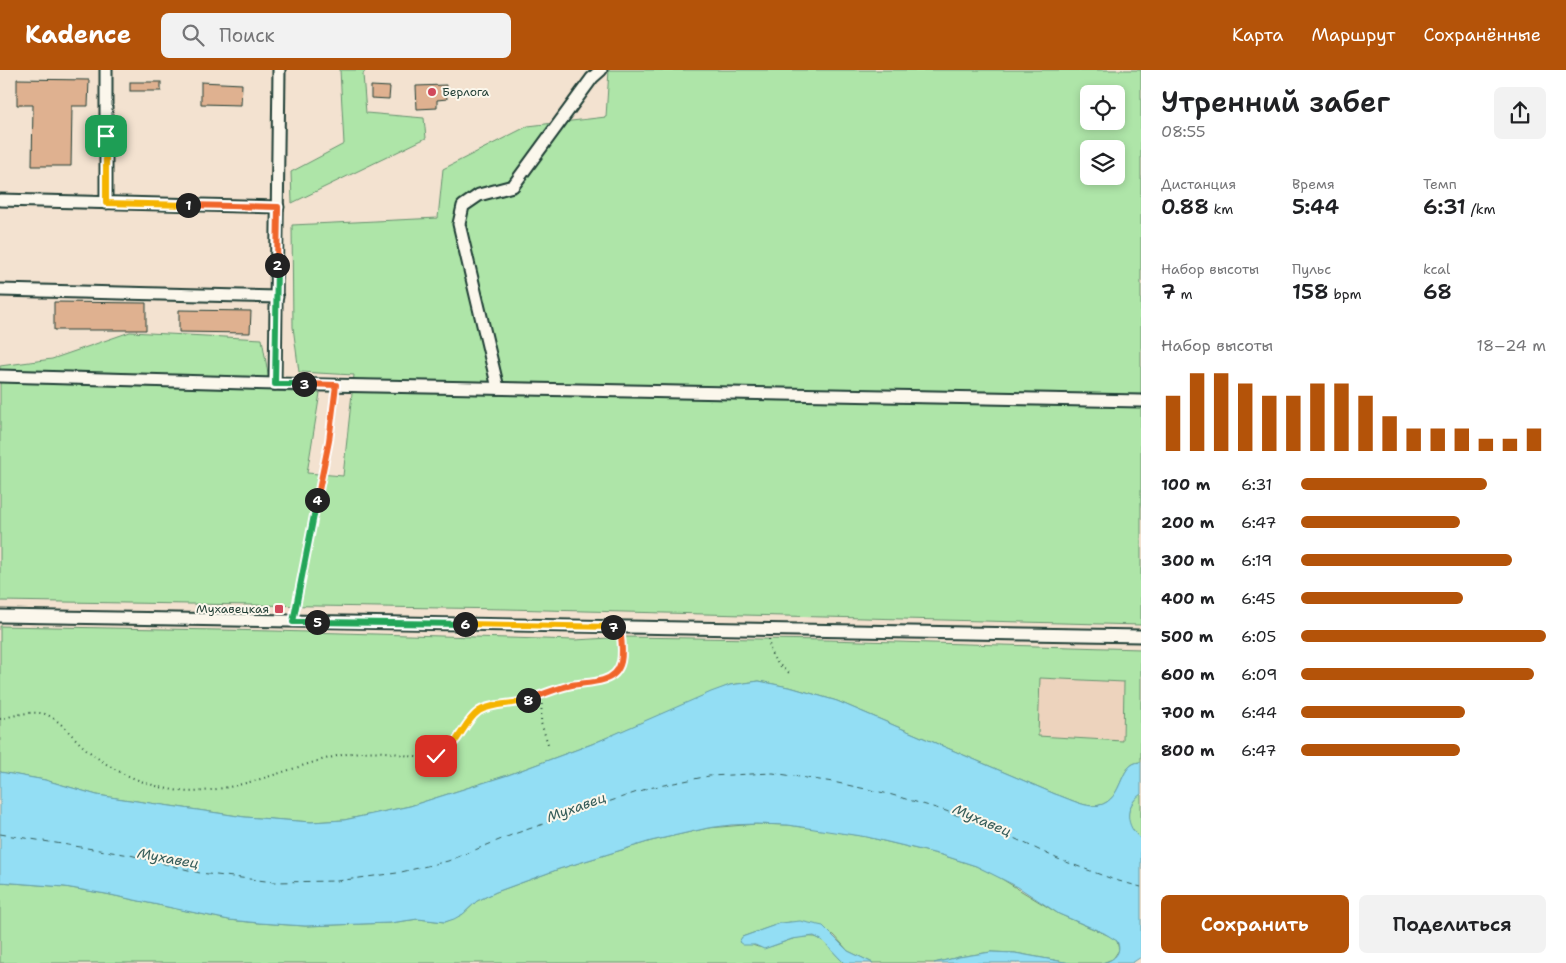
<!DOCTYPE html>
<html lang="ru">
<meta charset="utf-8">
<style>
:root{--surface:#fff;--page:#f2f2f2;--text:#202124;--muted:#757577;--accent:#b45309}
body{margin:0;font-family:"Shantell Sans",sans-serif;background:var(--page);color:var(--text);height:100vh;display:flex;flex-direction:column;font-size:19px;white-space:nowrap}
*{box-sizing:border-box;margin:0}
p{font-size:16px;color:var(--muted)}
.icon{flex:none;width:28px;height:28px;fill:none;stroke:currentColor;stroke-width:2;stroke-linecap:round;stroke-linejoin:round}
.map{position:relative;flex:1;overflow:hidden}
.sheet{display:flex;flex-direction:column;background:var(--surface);width:425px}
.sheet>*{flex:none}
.buttons{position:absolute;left:1080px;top:15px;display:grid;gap:10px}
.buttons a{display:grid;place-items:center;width:45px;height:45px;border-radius:8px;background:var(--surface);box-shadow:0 2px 8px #0003;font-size:25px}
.pin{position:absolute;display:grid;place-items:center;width:42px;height:42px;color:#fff;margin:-21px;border-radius:10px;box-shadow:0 2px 8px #0006}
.km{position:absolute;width:25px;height:25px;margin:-12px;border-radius:50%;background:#222;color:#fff;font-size:14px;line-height:25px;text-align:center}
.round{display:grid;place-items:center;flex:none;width:52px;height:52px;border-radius:8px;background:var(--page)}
.overview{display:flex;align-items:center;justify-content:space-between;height:85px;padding:0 20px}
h1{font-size:28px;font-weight:600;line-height:38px}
.metrics{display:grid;grid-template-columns:repeat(3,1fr);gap:8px;height:85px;padding:5px 20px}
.metrics div{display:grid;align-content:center}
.metrics b{font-size:21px;font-weight:600}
.metrics small{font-size:14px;font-weight:400}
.metrics p{font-size:14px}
.chart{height:140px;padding:10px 20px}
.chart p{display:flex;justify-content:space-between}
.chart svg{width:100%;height:90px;margin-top:5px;stroke:var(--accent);stroke-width:6}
.action{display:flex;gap:10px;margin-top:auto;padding:10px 20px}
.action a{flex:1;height:58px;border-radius:8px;background:var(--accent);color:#fff;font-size:20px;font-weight:600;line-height:58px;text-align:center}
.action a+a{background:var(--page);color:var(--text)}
ul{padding:0 20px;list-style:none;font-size:16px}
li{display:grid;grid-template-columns:80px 60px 1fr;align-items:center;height:38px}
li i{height:12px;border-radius:6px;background:var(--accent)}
header{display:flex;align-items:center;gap:30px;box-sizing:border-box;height:70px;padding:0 25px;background:var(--accent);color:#fff}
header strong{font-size:24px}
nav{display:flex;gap:28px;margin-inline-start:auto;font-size:18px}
.search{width:350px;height:45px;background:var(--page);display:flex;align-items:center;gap:12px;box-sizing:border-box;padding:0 18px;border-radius:8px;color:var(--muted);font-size:19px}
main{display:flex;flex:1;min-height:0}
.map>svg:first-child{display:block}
.built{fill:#edd3bd}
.green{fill:#aee5a8;stroke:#66916e;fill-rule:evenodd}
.water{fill:#93def4;stroke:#659ea7}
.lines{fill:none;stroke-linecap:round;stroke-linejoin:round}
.ferry{stroke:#365d5a;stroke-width:1;stroke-dasharray:6 5;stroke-linecap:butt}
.building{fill:#dfb190;stroke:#1f3d34}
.minor-casing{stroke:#1f3d34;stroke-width:15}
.path{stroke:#1f3d34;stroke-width:2;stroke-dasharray:1 4;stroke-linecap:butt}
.minor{stroke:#fbf7ec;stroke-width:11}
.split-1-casing{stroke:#fff;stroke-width:10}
.split-2-casing{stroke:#fff;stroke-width:10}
.split-3-casing{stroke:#fff;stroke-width:10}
.split-4-casing{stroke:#fff;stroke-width:10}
.split-5-casing{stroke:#fff;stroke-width:10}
.split-6-casing{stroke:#fff;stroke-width:10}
.split-7-casing{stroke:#fff;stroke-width:10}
.split-8-casing{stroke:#fff;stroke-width:10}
.split-9-casing{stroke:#fff;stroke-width:10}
.split-1{stroke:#f5b400;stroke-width:6}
.split-2{stroke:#f0652b;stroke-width:6}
.split-3{stroke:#22a559;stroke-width:6}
.split-4{stroke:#f0652b;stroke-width:6}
.split-5{stroke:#22a559;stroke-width:6}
.split-6{stroke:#22a559;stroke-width:6}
.split-7{stroke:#f5b400;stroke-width:6}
.split-8{stroke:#f0652b;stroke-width:6}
.split-9{stroke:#f5b400;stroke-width:6}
.poi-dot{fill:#d1495b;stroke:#fbf7ec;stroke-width:2}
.labels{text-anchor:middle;stroke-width:4;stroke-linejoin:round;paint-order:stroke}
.poi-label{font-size:12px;fill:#1f3d34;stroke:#fbf7ec;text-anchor:start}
.water-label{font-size:14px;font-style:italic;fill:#365d5a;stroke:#fbf7ec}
</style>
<header>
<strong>Kadence</strong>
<div class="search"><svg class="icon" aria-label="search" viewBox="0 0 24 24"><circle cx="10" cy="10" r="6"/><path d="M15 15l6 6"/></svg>Поиск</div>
<nav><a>Карта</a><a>Маршрут</a><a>Сохранённые</a></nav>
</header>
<main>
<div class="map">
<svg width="1141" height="893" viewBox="0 0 1141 893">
<rect width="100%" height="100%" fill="#f3e2d0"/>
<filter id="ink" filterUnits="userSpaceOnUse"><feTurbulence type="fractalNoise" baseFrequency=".02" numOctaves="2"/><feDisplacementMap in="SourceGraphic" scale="10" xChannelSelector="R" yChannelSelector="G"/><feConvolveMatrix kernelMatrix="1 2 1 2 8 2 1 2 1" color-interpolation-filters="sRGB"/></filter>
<g filter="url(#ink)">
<!-- built -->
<polygon class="built" points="1039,608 1124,612 1123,671 1037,666"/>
<!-- green -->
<g class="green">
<polygon points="340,0 366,0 363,4 366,43 424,48 426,68 292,133 291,102 344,74"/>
<path d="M 609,0 L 1141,0 L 1141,555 L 506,539 L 0,531 L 0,296 L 52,289 L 130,262 L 262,269 L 271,321 L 320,323 L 307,403 L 343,406 L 354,305 L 299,302 L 293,257 L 292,155 L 438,148 L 443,99 L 528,56 L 606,47 ZM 1089,24 L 1116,24 L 1116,51 L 1089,51 ZM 1089,79 L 1116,79 L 1116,106 L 1089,106 Z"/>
<path d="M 0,556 L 274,561 L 575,570 L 627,567 L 827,570 L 1141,579 L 1141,692 C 1116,692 1126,736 1092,736 C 1080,735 1067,728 1055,724 L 837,631 L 793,618 L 759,611 L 730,615 L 592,674 L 508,705 L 410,736 L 344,750 L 311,752 L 245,747 L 123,729 L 97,725 L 45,710 L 0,702 ZM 1040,608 L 1124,612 L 1123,671 L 1038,666 Z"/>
<path d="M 1139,724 L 1141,724 L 1141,769 C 1123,755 1125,740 1139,724 Z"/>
<path d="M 756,754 L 788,755 L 826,760 L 867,767 L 942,785 L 976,796 L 997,806 L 1059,844 L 1112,867 L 1117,871 L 1119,880 L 1113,889 L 1102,893 L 1070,893 L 1015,883 L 991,882 L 959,887 L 934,893 L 873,893 L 848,881 L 834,865 L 790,852 L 773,856 L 742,867 C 764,889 777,870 803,867 C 808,867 814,866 818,868 C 829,873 835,885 844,893 L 0,893 L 0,812 L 65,817 L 106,824 L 229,850 L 259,853 L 305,856 L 390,853 L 418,849 L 445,852 L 463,844 L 477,831 L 496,822 L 559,799 L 651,771 L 708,758 Z"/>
</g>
<!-- water -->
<g class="water">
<path d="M 759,611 L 793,618 L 837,631 L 1055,724 C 1067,728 1080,735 1092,736 C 1126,736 1116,692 1141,692 L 1141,724 C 1124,736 1125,756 1141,769 L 1141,887 L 1132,893 L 1102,893 C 1113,891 1123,883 1117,871 L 1104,863 L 1059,844 L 1018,817 L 976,796 L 942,785 L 867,767 L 788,755 L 756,754 L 731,755 L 708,758 L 651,771 L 559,799 L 496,822 L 477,831 L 463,844 L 454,849 L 445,852 L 418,849 L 390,853 L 305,856 L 259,853 L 229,850 L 106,824 L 65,817 L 0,812 L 0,702 L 45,710 L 97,725 L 123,729 L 245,747 L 311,752 L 344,750 L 410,736 L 508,705 L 592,674 L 711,622 L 730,615 Z"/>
<polygon points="800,851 823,856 848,881 873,893 844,893 823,871 814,866 792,869 764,879 755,875 743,875 739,872 742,867 781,853"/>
<polygon points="991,882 1015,883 1070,893 934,893 959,887"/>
</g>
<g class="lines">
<!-- ferry -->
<polyline class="ferry" points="0,764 130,785 200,803 274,812 337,811 397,803 448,791 514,764 649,718 709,706 773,703 833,712 889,724 946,741 1001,762 1058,789 1115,810 1141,817"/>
</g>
<!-- building -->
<g class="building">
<polygon points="17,9 89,10 88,36 72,36 71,96 32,96 33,35 17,35"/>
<rect x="130" y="12" width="31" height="9"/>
<polygon points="201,12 242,14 241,35 201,34"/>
<polygon points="446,15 447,29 437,30 437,38 417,39 416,16"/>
<polygon points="371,16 390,17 389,29 371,28"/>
<polygon points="54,232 146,233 146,260 54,260"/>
<polygon points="179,240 251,241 250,263 179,262"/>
</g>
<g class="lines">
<!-- minor casing -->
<g class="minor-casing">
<g id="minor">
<polyline points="106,0 106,133"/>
<polyline points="0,130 278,137"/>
<polyline points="0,220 277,227"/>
<polyline points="0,306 275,314 1141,331"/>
<polyline points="275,314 279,0"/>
<polyline points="498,318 459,154 463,136 479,125 513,116 592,8 601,0"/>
<polyline points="0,546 1141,566"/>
</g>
</g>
<!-- path -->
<g class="path">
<polyline points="295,541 329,371 334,325"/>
<path d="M 769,569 C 769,586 777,595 791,604"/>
<polyline points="542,624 541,653 549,677"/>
<path d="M 0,649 C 13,646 31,640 45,644 C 61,650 72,667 85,678 C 111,701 145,716 180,721 C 192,723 205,721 217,719 C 264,712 306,691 352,683 C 366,681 379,681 393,683 C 407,685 420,690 434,686 C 459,678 462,648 485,638 C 494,634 505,636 515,634 C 535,629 552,619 572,615 C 587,612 608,615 618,601 C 624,592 623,578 621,568"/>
</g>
<!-- minor -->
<use href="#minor" class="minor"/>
</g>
</g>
<g class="lines" filter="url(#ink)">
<!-- split-1 casing -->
<g class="split-1-casing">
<polyline id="split-1" points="106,66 106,133 188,135"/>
</g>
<!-- split-2 casing -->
<g class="split-2-casing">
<polyline id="split-2" points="188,135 278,137 277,195"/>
</g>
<!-- split-3 casing -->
<g class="split-3-casing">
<polyline id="split-3" points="277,195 275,314 304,314"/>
</g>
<!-- split-4 casing -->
<g class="split-4-casing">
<polyline id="split-4" points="304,314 336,315 329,371 317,430"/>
</g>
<!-- split-5 casing -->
<g class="split-5-casing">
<polyline id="split-5" points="317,552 293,552 317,430"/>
</g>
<!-- split-6 casing -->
<g class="split-6-casing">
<polyline id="split-6" points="317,552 465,554"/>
</g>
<!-- split-7 casing -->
<g class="split-7-casing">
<polyline id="split-7" points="465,554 613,557"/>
</g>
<!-- split-8 casing -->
<g class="split-8-casing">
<path id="split-8" d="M 528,630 C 543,624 557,618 572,615 C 583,613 593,613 603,610 C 628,603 622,577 620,557 L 613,557"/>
</g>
<!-- split-9 casing -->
<g class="split-9-casing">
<path id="split-9" d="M 436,686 C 444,681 451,677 457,669 C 464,659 469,648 479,641 C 492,633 512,635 528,630"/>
</g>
<!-- split-1 -->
<use href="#split-1" class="split-1"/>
<!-- split-2 -->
<use href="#split-2" class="split-2"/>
<!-- split-3 -->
<use href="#split-3" class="split-3"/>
<!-- split-4 -->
<use href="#split-4" class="split-4"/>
<!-- split-5 -->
<use href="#split-5" class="split-5"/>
<!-- split-6 -->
<use href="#split-6" class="split-6"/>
<!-- split-7 -->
<use href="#split-7" class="split-7"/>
<!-- split-8 -->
<use href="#split-8" class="split-8"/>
<!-- split-9 -->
<use href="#split-9" class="split-9"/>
</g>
<!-- markers -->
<g class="poi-dot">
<circle cx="432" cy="22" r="5"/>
<rect x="274" y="534" width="10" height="10" rx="2.5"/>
</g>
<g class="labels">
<!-- poi labels -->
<g class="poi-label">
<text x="442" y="26">Берлога</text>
<text x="269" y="543" text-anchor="end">Мухавецкая</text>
</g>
<!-- water labels -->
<g class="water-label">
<text transform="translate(576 737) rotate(-20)" y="5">Мухавец</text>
<text transform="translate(982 750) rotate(23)" y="5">Мухавец</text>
<text transform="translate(168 788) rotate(10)" y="5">Мухавец</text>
</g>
</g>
</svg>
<div class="buttons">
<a><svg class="icon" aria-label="locate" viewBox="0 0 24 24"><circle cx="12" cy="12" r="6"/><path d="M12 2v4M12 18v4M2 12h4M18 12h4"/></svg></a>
<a><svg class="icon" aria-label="layers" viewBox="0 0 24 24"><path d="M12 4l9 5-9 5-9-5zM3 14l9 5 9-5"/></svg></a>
</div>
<div class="pin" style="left:106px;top:66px;background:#1e9e55"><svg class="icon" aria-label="arrive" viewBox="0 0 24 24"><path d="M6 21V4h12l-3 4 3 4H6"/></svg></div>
<div class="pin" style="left:436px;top:686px;background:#d93025"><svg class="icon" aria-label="check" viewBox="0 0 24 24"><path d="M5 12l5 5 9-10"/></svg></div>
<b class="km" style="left:188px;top:135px">1</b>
<b class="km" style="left:277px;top:195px">2</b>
<b class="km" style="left:304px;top:314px">3</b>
<b class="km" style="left:317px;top:430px">4</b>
<b class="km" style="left:317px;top:552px">5</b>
<b class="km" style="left:465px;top:554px">6</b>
<b class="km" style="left:613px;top:557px">7</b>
<b class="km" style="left:528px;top:630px">8</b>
</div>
<section class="sheet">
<div class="overview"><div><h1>Утренний забег</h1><p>08:55</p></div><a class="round"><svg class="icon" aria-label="share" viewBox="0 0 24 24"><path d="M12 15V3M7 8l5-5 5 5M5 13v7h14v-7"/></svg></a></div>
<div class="metrics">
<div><p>Дистанция</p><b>0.88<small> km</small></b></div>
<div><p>Время</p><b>5:44</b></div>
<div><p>Темп</p><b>6:31<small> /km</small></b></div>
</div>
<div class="metrics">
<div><p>Набор высоты</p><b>7<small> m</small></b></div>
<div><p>Пульс</p><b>158<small> bpm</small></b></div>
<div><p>kcal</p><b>68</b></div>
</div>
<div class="chart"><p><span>Набор высоты</span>18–24 m</p>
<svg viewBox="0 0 160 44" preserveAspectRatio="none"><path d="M5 44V17M15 44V6M25 44V6M35 44V11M45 44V17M55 44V17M65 44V11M75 44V11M85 44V17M95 44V27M105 44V33M115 44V33M125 44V33M135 44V38M145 44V38M155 44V33"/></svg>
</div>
<ul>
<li><b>100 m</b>6:31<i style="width:76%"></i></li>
<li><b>200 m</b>6:47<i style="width:65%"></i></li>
<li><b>300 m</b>6:19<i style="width:86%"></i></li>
<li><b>400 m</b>6:45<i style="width:66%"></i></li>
<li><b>500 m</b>6:05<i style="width:100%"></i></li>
<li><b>600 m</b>6:09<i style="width:95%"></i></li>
<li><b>700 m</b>6:44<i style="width:67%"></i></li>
<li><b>800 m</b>6:47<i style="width:65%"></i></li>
</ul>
<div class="action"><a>Сохранить</a><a>Поделиться</a></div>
</section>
</main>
